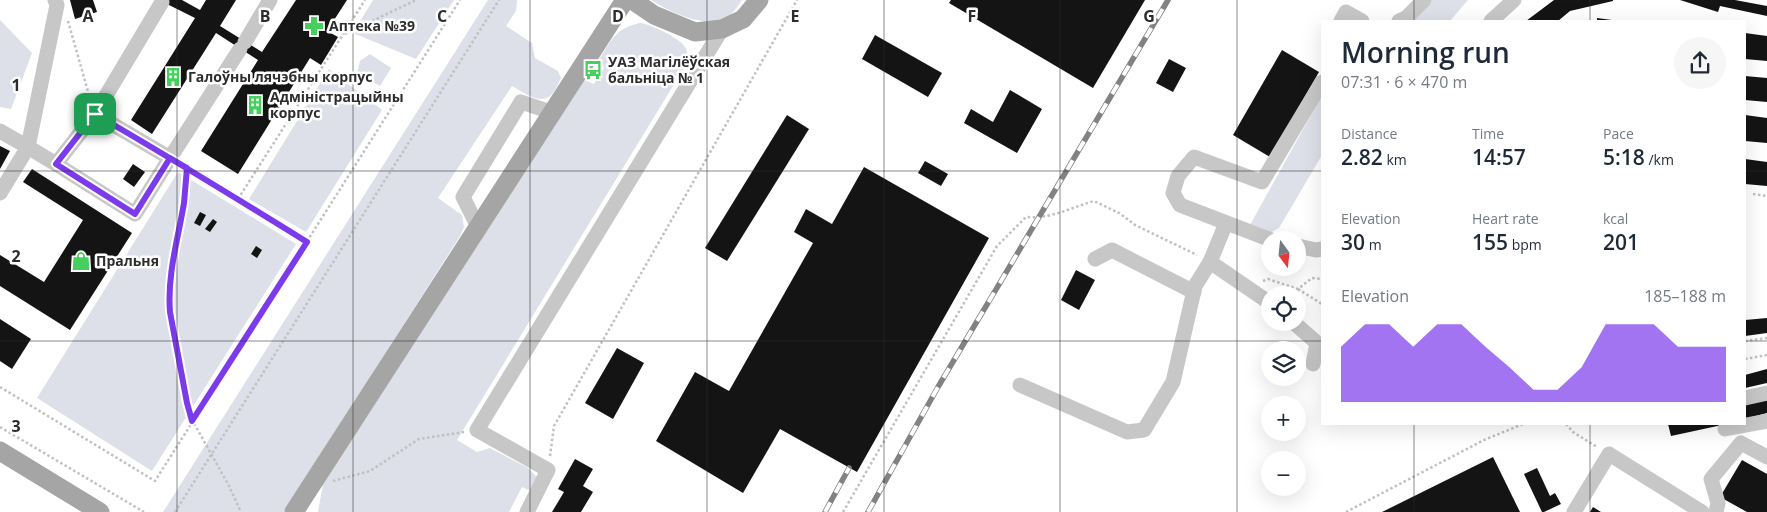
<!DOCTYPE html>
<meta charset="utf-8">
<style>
:root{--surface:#fff;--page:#f6f6f7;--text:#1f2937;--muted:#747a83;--accent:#7c3aed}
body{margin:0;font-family:"Open Sans",sans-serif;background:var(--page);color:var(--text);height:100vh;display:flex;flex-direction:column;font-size:19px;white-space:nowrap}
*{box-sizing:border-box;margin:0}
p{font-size:16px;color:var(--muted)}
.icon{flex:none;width:28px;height:28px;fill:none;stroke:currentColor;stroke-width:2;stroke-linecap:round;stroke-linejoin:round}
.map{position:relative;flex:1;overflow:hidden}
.sheet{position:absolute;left:1321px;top:20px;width:425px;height:405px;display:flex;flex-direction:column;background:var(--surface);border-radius:0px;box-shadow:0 5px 20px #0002}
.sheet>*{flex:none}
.needle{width:32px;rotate:165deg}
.fabs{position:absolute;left:1261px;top:231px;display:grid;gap:10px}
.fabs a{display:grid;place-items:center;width:45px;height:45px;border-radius:50%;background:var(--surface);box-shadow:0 5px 20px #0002;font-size:25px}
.pin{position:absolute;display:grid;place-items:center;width:42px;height:42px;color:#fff;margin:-21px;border-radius:10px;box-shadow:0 2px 8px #0006}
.round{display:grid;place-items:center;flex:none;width:52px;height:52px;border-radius:26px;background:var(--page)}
.headline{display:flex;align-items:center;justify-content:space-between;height:85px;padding:0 20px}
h1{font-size:28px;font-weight:600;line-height:38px}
.figures{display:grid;grid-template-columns:repeat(3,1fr);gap:8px;height:85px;padding:5px 20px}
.figures div{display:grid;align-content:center}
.figures b{font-size:21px;font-weight:600}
.figures small{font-size:14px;font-weight:400}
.figures p{font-size:14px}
.chart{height:140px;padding:10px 20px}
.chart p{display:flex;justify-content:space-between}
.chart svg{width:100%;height:90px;margin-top:5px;fill:var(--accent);opacity:.7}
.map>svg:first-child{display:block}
.green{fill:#dde0e9}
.building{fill:#141414}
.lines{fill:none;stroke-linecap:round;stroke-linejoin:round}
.path{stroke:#c1c1c1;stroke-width:2.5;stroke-dasharray:2.5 2.5;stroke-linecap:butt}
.minor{stroke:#c7c7c7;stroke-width:15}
.major{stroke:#a5a5a5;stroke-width:19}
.rail-casing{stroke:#828282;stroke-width:5.5}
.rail{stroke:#fff;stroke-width:4;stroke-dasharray:11;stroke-linecap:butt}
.route-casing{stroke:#fff;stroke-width:10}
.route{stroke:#7c3aed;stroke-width:6}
.grid{fill:none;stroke:#2d2d2d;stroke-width:1;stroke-opacity:0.55}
.labels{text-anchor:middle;stroke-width:5;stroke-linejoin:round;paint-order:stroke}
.poi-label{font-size:14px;font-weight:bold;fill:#2d2d2d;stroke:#fff;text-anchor:start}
.grid-label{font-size:16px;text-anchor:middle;font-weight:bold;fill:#2d2d2d;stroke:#fff;stroke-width:5;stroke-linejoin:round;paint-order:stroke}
</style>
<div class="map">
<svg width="1767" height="512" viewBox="0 0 1767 512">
<rect width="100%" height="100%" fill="#fff"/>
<!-- green -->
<g class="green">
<polygon points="373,0 454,0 416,59 353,33"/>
<path d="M 488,0 L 517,0 L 516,11 L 506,26 L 532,43 L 535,58 L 558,71 L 561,78 C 558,84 555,92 550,96 C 538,105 522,91 512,86 L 438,198 L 462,215 L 464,227 L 460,236 L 284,512 L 163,512 Z"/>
<path d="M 651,0 L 742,0 C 739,4 736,10 732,13 C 712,33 670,12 651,0 Z"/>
<polygon points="1431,0 1468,0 1450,21 1412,21"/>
<polygon points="0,20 32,53 11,109 0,107"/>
<path d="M 640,23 C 650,24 680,38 685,47 C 688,52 688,58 687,63 L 457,440 L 477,452 L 490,448 L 528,468 L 537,477 L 533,492 L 522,487 L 509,512 L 318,512 L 323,484 L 584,80 L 594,84 L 604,68 L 600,58 C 612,39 616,28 640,23 Z"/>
<polygon points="370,54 391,68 380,86 357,73 360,61"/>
<polygon points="329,69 382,110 306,232 249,199"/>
<polygon points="1322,95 1322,155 1279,228 1270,233 1250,225"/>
<polygon points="178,172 296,244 152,471 37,398"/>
</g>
<!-- building -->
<g class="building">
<polygon points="70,0 93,0 97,12 75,19"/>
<polygon points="159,0 182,0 200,10 206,0 236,0 220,26 262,52 296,0 347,0 327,31 338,37 321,65 310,58 238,174 201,151 258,60 216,33 152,134 131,120 195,18"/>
<polygon points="951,0 1145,0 1093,88 949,3"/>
<polygon points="1554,0 1613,0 1613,1 1570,11 1558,21 1526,21"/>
<polygon points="1680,0 1735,0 1767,6 1767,16 1720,6 1718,12"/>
<polygon points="1597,18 1612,20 1612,21 1597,21"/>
<polygon points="1745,33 1767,36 1767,61 1745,59"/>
<polygon points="875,35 942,73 928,97 862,59"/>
<polygon points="1282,50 1319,72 1270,157 1233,135"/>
<polygon points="1169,59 1186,68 1173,92 1156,83"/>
<polygon points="1745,76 1767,78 1767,102 1745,100"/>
<polygon points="1010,90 1042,109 1017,153 964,123 971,109 993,122"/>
<polygon points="787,115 809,129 727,261 705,248"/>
<polygon points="1745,115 1767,118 1767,143 1745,141"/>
<polygon points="0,146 10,151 0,169"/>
<polygon points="1745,159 1767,162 1767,186 1745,184"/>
<polygon points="925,161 948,174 941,186 918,173"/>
<polygon points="133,164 145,172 134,187 123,179"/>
<polygon points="864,167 989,238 857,472 780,429 743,493 656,441 695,372 729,391 813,243 794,232 806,209 832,224"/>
<polygon points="32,169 132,233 70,330 0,286 0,255 44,282 83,220 23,182"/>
<polygon points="200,212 206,215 200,226 194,223"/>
<polygon points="213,219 217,222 210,232 205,229"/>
<polygon points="256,246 262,250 257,258 251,254"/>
<polygon points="1076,270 1095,280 1079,310 1061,300"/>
<polygon points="1767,318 1767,333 1745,336 1745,320"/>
<polygon points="0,319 31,339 12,369 0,361"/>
<polygon points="617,348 644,363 613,419 585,403"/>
<polygon points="1767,369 1767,383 1745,388 1745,375"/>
<polygon points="1767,398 1767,413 1745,419 1745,403"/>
<polygon points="1668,424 1722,424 1722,425 1671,436"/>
<polygon points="1493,457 1520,512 1382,512"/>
<polygon points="575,459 593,469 583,486 593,492 581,512 552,512 564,492 558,489"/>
<polygon points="1742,460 1767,474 1767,512 1747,512 1720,497"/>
<polygon points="1537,468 1550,496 1555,493 1561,504 1544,512 1542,512 1524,474"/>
<polygon points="1593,507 1601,512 1590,512"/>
</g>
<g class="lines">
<!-- path -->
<g class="path">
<polyline points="68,21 89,95"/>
<polyline points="345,34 416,0"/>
<polyline points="182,165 307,242"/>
<path d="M 187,168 C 186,180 185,192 184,203 C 178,239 167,275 170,312 L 190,416 L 229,486 L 241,512"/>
<polyline points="1753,194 1767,196"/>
<polyline points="238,199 365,0"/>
<polyline points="1263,281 1268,279 1298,289 1312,278 1322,279"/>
<polyline points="1298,289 1322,304"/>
<polyline points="1745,341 1767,338"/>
<polyline points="1745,359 1767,355"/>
<polyline points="0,387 155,481 460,0"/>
<polyline points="1566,424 1573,432 1597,447"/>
<polyline points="0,427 144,512"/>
<polyline points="550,456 554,426 797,0"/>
<polyline points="333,481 370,471 419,439 464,432"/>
<polyline points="175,512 499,0"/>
<path d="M 843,512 L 997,246 L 1026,217 C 1051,219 1070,208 1094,201 L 1119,213 L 1135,225 L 1197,255"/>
<polyline points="1346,512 1484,440 1523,424"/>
</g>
<!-- minor -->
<g class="minor">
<polyline points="1341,21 1346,12 1362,21"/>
<polyline points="1399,21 1406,18 1424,0"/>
<polyline points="1491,21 1514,0"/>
<polyline points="245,42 270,0"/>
<polyline points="95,114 170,158 240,49"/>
<polyline points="0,131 28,147 57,5 55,0"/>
<polyline points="56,164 135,214 170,158"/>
<polyline points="0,193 28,147 56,164 95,114 162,2"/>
<polyline points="478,227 463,197 521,102 554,113"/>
<polyline points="1271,240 1180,205 1173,193 1178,176 1194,157 1262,182 1322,82"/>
<polyline points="1298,246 1316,250 1322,249"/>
<polyline points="1095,259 1112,250 1194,292"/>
<polyline points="1210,262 1270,303"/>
<polyline points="1293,322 1317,343 1313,364"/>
<polyline points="1020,385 1127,432 1144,430 1173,382 1195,286 1210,262 1226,223"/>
<polyline points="1745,398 1767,393"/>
<polyline points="1725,429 1767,421"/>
<polyline points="527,512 548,470 477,430 722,29"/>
<polyline points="1574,512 1609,454 1702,512"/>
<polyline points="1716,512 1718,503 1711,479 1741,443 1767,457"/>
</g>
<!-- major -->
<g class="major">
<polyline points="632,0 654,15 695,32 722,29 743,19 759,0"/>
<polyline points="0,451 100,512"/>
<polyline points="294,512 625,0"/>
</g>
<!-- rail casing -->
<g class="rail-casing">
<g id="rail">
<polyline points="825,512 849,468"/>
<polyline points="868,512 938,387 1168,0"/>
</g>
</g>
<!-- rail -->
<use href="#rail" class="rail"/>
</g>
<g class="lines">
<!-- route casing -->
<g class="route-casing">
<path id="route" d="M 95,114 L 56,164 L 135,214 L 170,158 L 187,168 C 186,180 185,192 184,203 C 178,239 167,275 170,312 L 187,403 L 192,421 L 307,242 C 236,198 166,155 95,114"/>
</g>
<!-- route -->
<use href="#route" class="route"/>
</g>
<!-- grid -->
<path class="grid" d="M 177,0 L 177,512M 353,0 L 353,512M 530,0 L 530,512M 707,0 L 707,512M 884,0 L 884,512M 1060,0 L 1060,512M 1237,0 L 1237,512M 1414,0 L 1414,21M 1590,0 L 1590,21M 0,171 L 1322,171M 1745,171 L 1767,171M 0,341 L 1322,341M 1745,341 L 1767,341M 1414,424 L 1414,512M 1590,424 L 1590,512"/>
<!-- icons -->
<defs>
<g id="pharmacy-bare" transform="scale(1.5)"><path d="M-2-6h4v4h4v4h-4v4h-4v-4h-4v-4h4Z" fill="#45cf5c" stroke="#fff" stroke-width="2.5" paint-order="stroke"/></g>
<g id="bus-bare" transform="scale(1.5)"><path d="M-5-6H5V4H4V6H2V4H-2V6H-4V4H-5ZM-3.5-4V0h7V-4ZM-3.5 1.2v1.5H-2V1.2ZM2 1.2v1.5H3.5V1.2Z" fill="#45cf5c" stroke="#fff" stroke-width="2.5" paint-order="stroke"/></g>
<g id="building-bare" transform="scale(1.5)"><path d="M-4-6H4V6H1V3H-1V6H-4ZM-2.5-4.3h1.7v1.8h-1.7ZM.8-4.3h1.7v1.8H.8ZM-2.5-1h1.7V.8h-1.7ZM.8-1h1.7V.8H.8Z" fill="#45cf5c" stroke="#fff" stroke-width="2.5" paint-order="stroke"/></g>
<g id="shop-bare" transform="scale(1.5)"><path d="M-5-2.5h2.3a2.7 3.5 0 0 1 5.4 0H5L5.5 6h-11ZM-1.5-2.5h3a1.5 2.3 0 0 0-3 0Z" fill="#45cf5c" stroke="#fff" stroke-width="2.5" paint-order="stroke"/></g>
</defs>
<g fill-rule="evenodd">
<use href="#pharmacy-bare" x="314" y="26"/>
<use href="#bus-bare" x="593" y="70"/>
<use href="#building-bare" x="173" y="77"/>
<use href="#building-bare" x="255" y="105"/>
<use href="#shop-bare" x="81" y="261"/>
</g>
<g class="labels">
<!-- poi labels -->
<g class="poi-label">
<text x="329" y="31">Аптека №39</text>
<text x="608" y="67">УАЗ Магілёўская<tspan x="608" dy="16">бальніца № 1</tspan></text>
<text x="188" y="82">Галоўны лячэбны корпус</text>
<text x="270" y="102">Адміністрацыйны<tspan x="270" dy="16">корпус</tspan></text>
<text x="96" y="266">Пральня</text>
</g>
</g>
<g class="grid-label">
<text x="88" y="22">A</text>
<text x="265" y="22">B</text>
<text x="442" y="22">C</text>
<text x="618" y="22">D</text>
<text x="795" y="22">E</text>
<text x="972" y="22">F</text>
<text x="1149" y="22">G</text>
<text x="16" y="91">1</text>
<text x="16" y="262">2</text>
<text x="16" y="432">3</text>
</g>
</svg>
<div class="fabs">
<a><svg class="needle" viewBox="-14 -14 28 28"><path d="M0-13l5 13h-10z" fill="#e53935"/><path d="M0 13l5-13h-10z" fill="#747a83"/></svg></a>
<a><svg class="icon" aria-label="locate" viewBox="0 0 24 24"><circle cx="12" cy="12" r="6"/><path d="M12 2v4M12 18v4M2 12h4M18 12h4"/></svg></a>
<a><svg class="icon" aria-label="layers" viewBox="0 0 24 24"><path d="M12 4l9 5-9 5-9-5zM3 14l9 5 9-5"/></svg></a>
<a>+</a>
<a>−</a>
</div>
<div class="pin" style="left:95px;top:114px;background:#1e9e55"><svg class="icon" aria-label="arrive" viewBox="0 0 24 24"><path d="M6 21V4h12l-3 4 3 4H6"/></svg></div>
<section class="sheet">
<div class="headline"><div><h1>Morning run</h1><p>07:31 · 6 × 470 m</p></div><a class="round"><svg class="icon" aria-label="share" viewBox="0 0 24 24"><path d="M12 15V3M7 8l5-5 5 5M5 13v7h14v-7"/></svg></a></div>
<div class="figures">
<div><p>Distance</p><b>2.82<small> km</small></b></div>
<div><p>Time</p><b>14:57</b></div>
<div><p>Pace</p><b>5:18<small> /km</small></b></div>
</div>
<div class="figures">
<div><p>Elevation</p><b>30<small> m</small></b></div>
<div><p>Heart rate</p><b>155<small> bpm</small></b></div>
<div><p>kcal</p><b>201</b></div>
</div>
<div class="chart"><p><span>Elevation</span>185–188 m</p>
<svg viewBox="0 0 160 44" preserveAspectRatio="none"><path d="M0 44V17L10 6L20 6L30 17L40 6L50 6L60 17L70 27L80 38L90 38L100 27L110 6L120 6L130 6L140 17L150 17L160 17V44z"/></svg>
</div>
</section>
</div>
